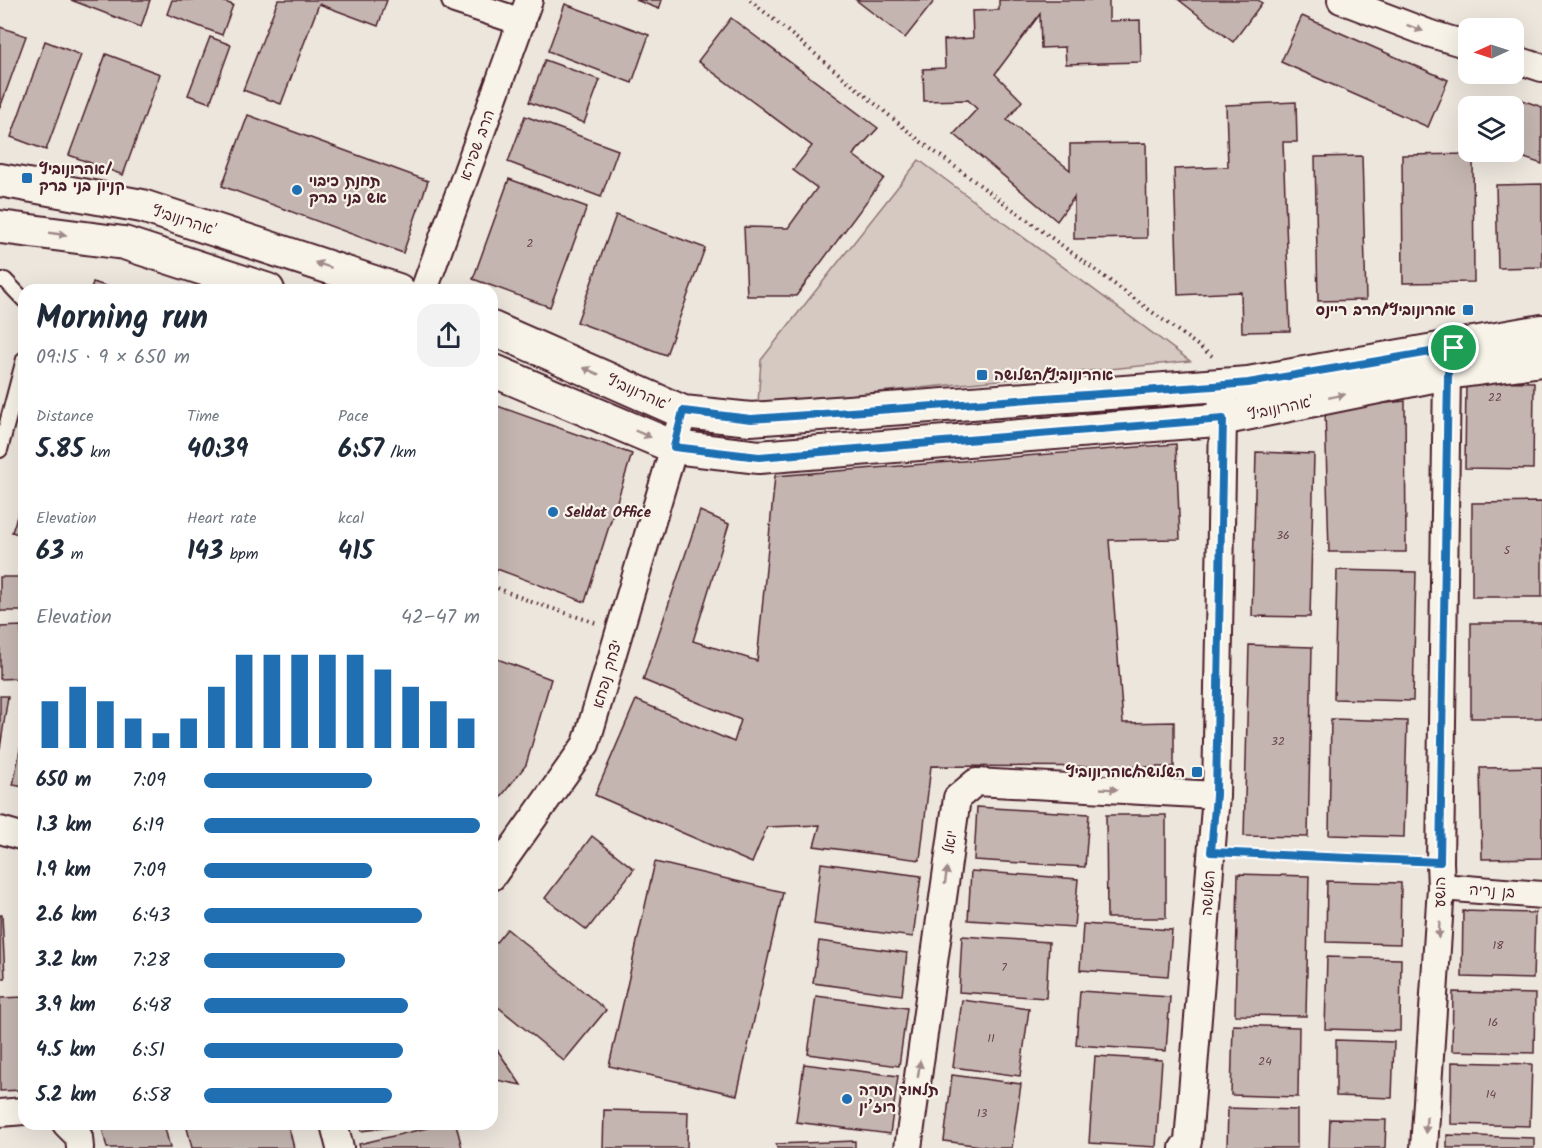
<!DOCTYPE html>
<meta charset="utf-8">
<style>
:root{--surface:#fff;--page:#f2f2f3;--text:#1f2937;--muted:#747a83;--accent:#1f6fb2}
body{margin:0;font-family:Kalam,"Playpen Sans Hebrew",sans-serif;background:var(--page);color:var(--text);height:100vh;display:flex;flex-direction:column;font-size:22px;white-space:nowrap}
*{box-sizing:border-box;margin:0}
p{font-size:20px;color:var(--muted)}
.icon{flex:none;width:33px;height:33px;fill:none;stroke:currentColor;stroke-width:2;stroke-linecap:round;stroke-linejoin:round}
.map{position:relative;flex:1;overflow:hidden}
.sheet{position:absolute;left:18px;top:284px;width:480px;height:846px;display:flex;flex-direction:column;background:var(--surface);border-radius:18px;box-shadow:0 6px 24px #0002}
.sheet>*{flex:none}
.needle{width:39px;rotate:267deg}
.buttons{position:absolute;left:1458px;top:18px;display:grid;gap:12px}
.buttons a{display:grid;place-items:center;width:66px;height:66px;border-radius:12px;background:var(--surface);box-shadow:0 6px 24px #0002;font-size:30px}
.pin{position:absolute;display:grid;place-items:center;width:51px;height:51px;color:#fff;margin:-26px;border:3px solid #fff;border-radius:50%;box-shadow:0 2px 6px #0007}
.round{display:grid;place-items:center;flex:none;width:63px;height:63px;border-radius:18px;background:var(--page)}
.headline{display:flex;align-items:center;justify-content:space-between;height:102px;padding:0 18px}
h1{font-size:33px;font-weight:700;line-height:45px}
.figures{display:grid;grid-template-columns:repeat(3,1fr);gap:9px;height:102px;padding:6px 18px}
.figures div{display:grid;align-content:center}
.figures b{font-size:26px;font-weight:700}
.figures small{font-size:16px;font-weight:400}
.figures p{font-size:16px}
.chart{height:168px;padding:12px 18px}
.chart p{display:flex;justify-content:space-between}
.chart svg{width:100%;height:108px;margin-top:6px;stroke:var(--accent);stroke-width:6}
ul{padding:0 18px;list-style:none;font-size:20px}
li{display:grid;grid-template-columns:96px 72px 1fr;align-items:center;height:45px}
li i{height:15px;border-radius:8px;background:var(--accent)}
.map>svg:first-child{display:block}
.green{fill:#d5c9c2;stroke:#907476;stroke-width:1.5}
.building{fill:#c4b5b0;stroke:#4a1f2b;stroke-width:1.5}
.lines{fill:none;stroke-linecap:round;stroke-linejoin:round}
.service-casing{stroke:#4a1f2b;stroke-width:18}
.minor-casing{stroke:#4a1f2b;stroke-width:30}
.tertiary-casing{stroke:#4a1f2b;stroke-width:36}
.path{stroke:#4a1f2b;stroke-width:4;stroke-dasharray:1.5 4.5;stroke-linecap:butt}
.service{stroke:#f7f3e8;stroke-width:14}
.minor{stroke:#f7f3e8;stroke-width:26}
.tertiary{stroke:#f7f3e8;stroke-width:32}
.oneway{fill:#a0898a}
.route-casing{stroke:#fff;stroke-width:12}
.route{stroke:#1f6fb2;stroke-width:8}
.poi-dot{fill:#1f6fb2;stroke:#f7f3e8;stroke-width:2}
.labels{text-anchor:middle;stroke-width:4.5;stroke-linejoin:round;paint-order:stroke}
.number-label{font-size:12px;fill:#68444c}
.street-label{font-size:15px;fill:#4a1f2b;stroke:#f7f3e8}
.poi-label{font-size:15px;font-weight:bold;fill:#4a1f2b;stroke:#f7f3e8;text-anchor:start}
</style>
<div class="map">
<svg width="1542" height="1148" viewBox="0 0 1542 1148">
<rect width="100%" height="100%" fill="#ece6dd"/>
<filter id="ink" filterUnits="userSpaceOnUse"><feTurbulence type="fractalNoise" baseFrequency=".0167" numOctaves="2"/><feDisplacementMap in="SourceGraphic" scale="12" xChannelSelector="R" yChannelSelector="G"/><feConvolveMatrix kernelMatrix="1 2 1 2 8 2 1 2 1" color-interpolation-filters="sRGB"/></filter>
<g filter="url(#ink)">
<!-- green -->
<polygon class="green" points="919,160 1190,361 758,404 761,360"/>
<!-- building -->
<g class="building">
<polygon points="71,0 150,0 141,27"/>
<polygon points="172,0 219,0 233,5 222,35 167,14"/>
<polygon points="278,0 387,0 378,26 319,4 281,104 243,90"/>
<polygon points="636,0 662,0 659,9"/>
<polygon points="856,0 935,0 905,38"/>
<polygon points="999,0 1109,0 1109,21 1140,20 1141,62 1066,64 1065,47 1041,48 1040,14 995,74 1022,101 1007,120 1070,170 1070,144 1146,143 1147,238 1074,239 1074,197 1057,221 954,134 977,109 968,100 924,101 923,69 945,68 944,40 973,38 972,11 999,10"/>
<polygon points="1179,0 1258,0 1262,3 1233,42"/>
<polygon points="565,4 649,35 632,83 548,51"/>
<polygon points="1302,16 1448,80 1428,127 1281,62"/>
<polygon points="731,18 878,128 853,155 884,178 796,296 747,296 744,227 788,228 817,188 793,170 812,146 698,61"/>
<polygon points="0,27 26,36 0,108"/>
<polygon points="210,37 231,45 210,103 188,95"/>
<polygon points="45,41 81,55 46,150 11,137"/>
<polygon points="106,54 160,74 123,175 69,155"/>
<polygon points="545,60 600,80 584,123 529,102"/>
<polygon points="1510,96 1542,107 1542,164 1507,152 1514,152 1514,106 1507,106"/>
<polygon points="1296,102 1297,142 1283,142 1290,331 1242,332 1241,292 1178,295 1174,169 1228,167 1226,105"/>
<polygon points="248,115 428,181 403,253 222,186"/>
<polygon points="525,116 618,150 601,197 508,162"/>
<polygon points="1473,154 1474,282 1403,283 1402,155"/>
<polygon points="1362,156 1366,300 1318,301 1315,157"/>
<polygon points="509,179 587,207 550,307 473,279"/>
<polygon points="1542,184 1542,267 1498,268 1496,185"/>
<polygon points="616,215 705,248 666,355 577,322"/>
<polygon points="93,282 118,290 91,290"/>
<polygon points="1466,381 1534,382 1533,469 1465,468"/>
<polygon points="1405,401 1406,552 1329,552 1325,410"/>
<polygon points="492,404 632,454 585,602 497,569 492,584"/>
<polygon points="1176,444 1180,539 1109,540 1123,723 1174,722 1174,767 931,766 920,860 814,846 820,825 767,827 752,863 595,795 636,700 734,742 741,720 643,680 700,511 729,524 693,641 757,661 775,476"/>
<polygon points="1256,452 1314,454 1310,617 1252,616"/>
<polygon points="24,495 24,536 12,532"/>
<polygon points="1542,502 1542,597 1472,597 1472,503"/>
<polygon points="1337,570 1416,572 1413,701 1334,699"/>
<rect x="0" y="577" width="24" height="34"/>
<rect x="1471" y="623" width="71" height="95"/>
<polygon points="21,626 23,678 0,679 0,627"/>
<polygon points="1249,645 1312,647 1308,837 1244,836"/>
<polygon points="492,657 551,679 526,765 492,808"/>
<polygon points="0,696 8,696 0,749"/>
<polygon points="1331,719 1407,721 1404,837 1329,835"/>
<polygon points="24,730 24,787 13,785"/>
<polygon points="1542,767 1542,858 1482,859 1480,768"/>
<polygon points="977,807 1089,814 1085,867 974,860"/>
<polygon points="1106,815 1166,815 1166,918 1107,918"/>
<polygon points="592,836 634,869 587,930 545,898"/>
<polygon points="655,862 783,892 737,1095 609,1066"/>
<polygon points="821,863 921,876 913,937 814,924"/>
<polygon points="971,871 1078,879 1074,927 968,920"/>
<polygon points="1238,874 1309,876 1306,1016 1235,1015"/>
<polygon points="1327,881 1401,883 1400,944 1326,942"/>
<polygon points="1463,911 1535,913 1533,979 1462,977"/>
<polygon points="0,915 2,915 5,978 0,978"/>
<polygon points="1083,924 1172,930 1168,976 1080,970"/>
<polygon points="507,929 606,1010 564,1061 492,1002 492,947"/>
<polygon points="962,936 1049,942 1046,998 959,992"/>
<polygon points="819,941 907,953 902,995 813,983"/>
<polygon points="1327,957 1401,959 1400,1031 1325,1029"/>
<polygon points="1080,991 1170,997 1166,1051 1076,1045"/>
<polygon points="1453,992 1535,994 1534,1053 1452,1051"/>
<polygon points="816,996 907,1008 899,1066 808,1054"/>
<polygon points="24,997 24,1090 0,1091 0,998"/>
<polygon points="962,1000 1029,1009 1020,1076 953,1067"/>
<polygon points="1233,1025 1299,1027 1298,1097 1231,1095"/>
<polygon points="1336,1040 1394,1042 1392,1098 1336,1096"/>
<polygon points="492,1042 521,1085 492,1079"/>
<polygon points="1095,1056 1162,1060 1156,1147 1089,1143"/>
<polygon points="1452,1062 1532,1064 1530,1126 1451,1124"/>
<polygon points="804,1064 898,1076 890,1134 796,1122"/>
<polygon points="952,1075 1021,1084 1012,1148 996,1148 944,1141"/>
<polygon points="1228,1108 1297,1110 1297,1148 1227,1148"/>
<polygon points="604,1110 688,1112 687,1148 603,1148"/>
<polygon points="1330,1119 1386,1120 1385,1148 1329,1148"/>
<polygon points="101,1124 164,1124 170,1148 107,1148"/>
<polygon points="186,1124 288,1124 294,1148 192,1148"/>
<polygon points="359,1124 420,1124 361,1131"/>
<polygon points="444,1124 456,1124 462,1148 360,1148 359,1144"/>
<polygon points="1447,1135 1534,1138 1534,1148 1447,1148"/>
<polygon points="855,1141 855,1148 777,1148 776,1144"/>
</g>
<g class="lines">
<!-- service casing -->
<g class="service-casing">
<g id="service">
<polyline points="0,280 5,280 24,300"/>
<polyline points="0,450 24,359"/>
</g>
</g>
<!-- minor casing -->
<g class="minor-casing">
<g id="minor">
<polyline points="455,0 522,22"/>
<polyline points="1341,0 1428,33 1468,45"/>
<polyline points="1514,59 1542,68"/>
<polyline points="424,290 529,0"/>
<polyline points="0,830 24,837"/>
<polyline points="492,877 586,744 674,447 683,412"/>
<polyline points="1441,887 1542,895"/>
<polyline points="0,1113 24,1111"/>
<polyline points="66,1124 79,1137 80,1148"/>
<polyline points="334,1124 340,1148"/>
<polyline points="908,1148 957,798 976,782 1216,795"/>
<polyline points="1183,1148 1188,1142 1216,795 1223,419 1220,386"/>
<polyline points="1424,1148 1441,887 1440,862 1447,373 1452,354"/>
</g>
</g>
<!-- tertiary casing -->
<g class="tertiary-casing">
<g id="tertiary">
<polyline points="0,180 142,206 398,290"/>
<polyline points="0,227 124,243 268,290"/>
<polyline points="492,328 683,412 751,419 1248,383 1542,331"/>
<polyline points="492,370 674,447 759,457 1216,420 1447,373 1542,360"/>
</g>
</g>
<!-- path -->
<g class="path">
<polyline points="750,0 920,141 1212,356"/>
<polyline points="492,586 532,602 596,623"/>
<polyline points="1237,853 1416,861"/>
</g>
<!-- service -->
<use href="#service" class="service"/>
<!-- minor -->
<use href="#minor" class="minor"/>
<!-- tertiary -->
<use href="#tertiary" class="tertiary"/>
</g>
<!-- one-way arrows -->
<defs><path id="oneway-solid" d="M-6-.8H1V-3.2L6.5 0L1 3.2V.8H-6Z" transform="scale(1.5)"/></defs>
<g class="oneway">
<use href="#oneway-solid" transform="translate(1415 28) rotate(21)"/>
<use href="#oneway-solid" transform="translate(58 234) rotate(8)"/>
<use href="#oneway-solid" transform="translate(323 265) rotate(-162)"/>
<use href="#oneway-solid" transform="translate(591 371) rotate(-156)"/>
<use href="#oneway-solid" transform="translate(1337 396) rotate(-12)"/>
<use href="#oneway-solid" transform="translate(643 434) rotate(23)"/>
<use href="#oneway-solid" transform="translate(1109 789) rotate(3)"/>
<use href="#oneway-solid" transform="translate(946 876) rotate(-82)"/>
<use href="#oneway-solid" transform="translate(1439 930) rotate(94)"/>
<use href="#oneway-solid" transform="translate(919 1069) rotate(-82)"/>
<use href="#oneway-solid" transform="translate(1426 1125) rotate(94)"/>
</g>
</g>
<g class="lines" filter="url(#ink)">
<!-- route casing -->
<g class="route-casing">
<polygon id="route" points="1454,348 1448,373 1440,862 1211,852 1216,795 1223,419 759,457 674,447 683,411 751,419 1213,386 1248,383"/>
</g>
<!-- route -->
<use href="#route" class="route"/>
</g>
<!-- markers -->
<g class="poi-dot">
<rect x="21" y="172" width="12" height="12" rx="3"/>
<circle cx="297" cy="190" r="6"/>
<rect x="1462" y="304" width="12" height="12" rx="3"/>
<rect x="976" y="369" width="12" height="12" rx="3"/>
<circle cx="553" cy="512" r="6"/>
<rect x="1191" y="766" width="12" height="12" rx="3"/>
<circle cx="847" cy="1099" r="6"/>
</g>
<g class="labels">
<!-- number labels -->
<g class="number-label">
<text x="530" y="247">2</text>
<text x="1495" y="401">22</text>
<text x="1283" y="539">36</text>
<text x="1507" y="554">5</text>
<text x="1278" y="745">32</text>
<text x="1498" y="949">18</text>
<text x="1004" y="971">7</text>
<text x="1493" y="1026">16</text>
<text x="991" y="1042">11</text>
<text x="1265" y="1065">24</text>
<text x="1491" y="1098">14</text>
<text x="982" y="1117">13</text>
</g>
<!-- street labels -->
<g class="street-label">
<text transform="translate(477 145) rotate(-70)" y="5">הרב שפירא</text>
<text transform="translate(184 220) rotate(18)" y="5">אהרונוביץ'</text>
<text transform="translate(638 392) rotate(24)" y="5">אהרונוביץ'</text>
<text transform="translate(1280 408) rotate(-12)" y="5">אהרונוביץ'</text>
<text transform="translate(607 674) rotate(-74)" y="5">יצחק נפחא</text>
<text transform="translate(950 842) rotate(-82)" y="5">יואל</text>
<text transform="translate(1492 891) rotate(4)" y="5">בן נריה</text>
<text transform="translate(1440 892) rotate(-89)" y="5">הושע</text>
<text transform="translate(1208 893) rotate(-86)" y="5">השלושה</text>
</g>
<!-- poi labels -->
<g class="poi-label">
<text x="39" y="174">אהרונוביץ/<tspan x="39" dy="17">קניון בני ברק</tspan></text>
<text x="309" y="186">תחנת כיבוי<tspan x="309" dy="17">אש בני ברק</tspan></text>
<text x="1456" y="315" text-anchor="end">אהרונוביץ׳/הרב ריינס</text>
<text x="994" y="380">אהרונוביץ/השלושה</text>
<text x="565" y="517">Seldat Office</text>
<text x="1185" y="777" text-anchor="end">השלושה/אהרונוביץ</text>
<text x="859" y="1095">תלמוד תורה<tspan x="859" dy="17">רוז’ין</tspan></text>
</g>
</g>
</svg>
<div class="buttons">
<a><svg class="needle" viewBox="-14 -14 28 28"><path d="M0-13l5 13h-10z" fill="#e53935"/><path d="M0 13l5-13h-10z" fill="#747a83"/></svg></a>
<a><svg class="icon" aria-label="layers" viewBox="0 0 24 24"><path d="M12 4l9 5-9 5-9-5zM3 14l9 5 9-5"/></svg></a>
</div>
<div class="pin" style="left:1454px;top:348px;background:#1e9e55"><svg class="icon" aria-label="arrive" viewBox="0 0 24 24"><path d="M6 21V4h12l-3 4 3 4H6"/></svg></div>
<section class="sheet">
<div class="headline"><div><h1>Morning run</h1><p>09:15 · 9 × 650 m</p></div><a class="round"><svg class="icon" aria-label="share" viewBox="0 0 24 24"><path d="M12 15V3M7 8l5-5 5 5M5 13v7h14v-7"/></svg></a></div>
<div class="figures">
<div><p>Distance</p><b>5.85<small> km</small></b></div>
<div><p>Time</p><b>40:39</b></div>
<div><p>Pace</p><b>6:57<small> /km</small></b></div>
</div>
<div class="figures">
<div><p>Elevation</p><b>63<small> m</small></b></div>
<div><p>Heart rate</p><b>143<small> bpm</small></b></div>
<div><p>kcal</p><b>415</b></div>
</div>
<div class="chart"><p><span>Elevation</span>42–47 m</p>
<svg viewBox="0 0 160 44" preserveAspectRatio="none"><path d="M5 44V25M15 44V19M25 44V25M35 44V32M45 44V38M55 44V32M65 44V19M75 44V6M85 44V6M95 44V6M105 44V6M115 44V6M125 44V12M135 44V19M145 44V25M155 44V32"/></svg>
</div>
<ul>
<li><b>650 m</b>7:09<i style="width:61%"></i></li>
<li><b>1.3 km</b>6:19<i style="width:100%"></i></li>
<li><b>1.9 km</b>7:09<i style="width:61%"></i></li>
<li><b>2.6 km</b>6:43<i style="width:79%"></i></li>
<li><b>3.2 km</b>7:28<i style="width:51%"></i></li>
<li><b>3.9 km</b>6:48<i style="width:74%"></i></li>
<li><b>4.5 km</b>6:51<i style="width:72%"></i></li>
<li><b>5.2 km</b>6:58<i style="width:68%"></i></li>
</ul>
</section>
</div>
